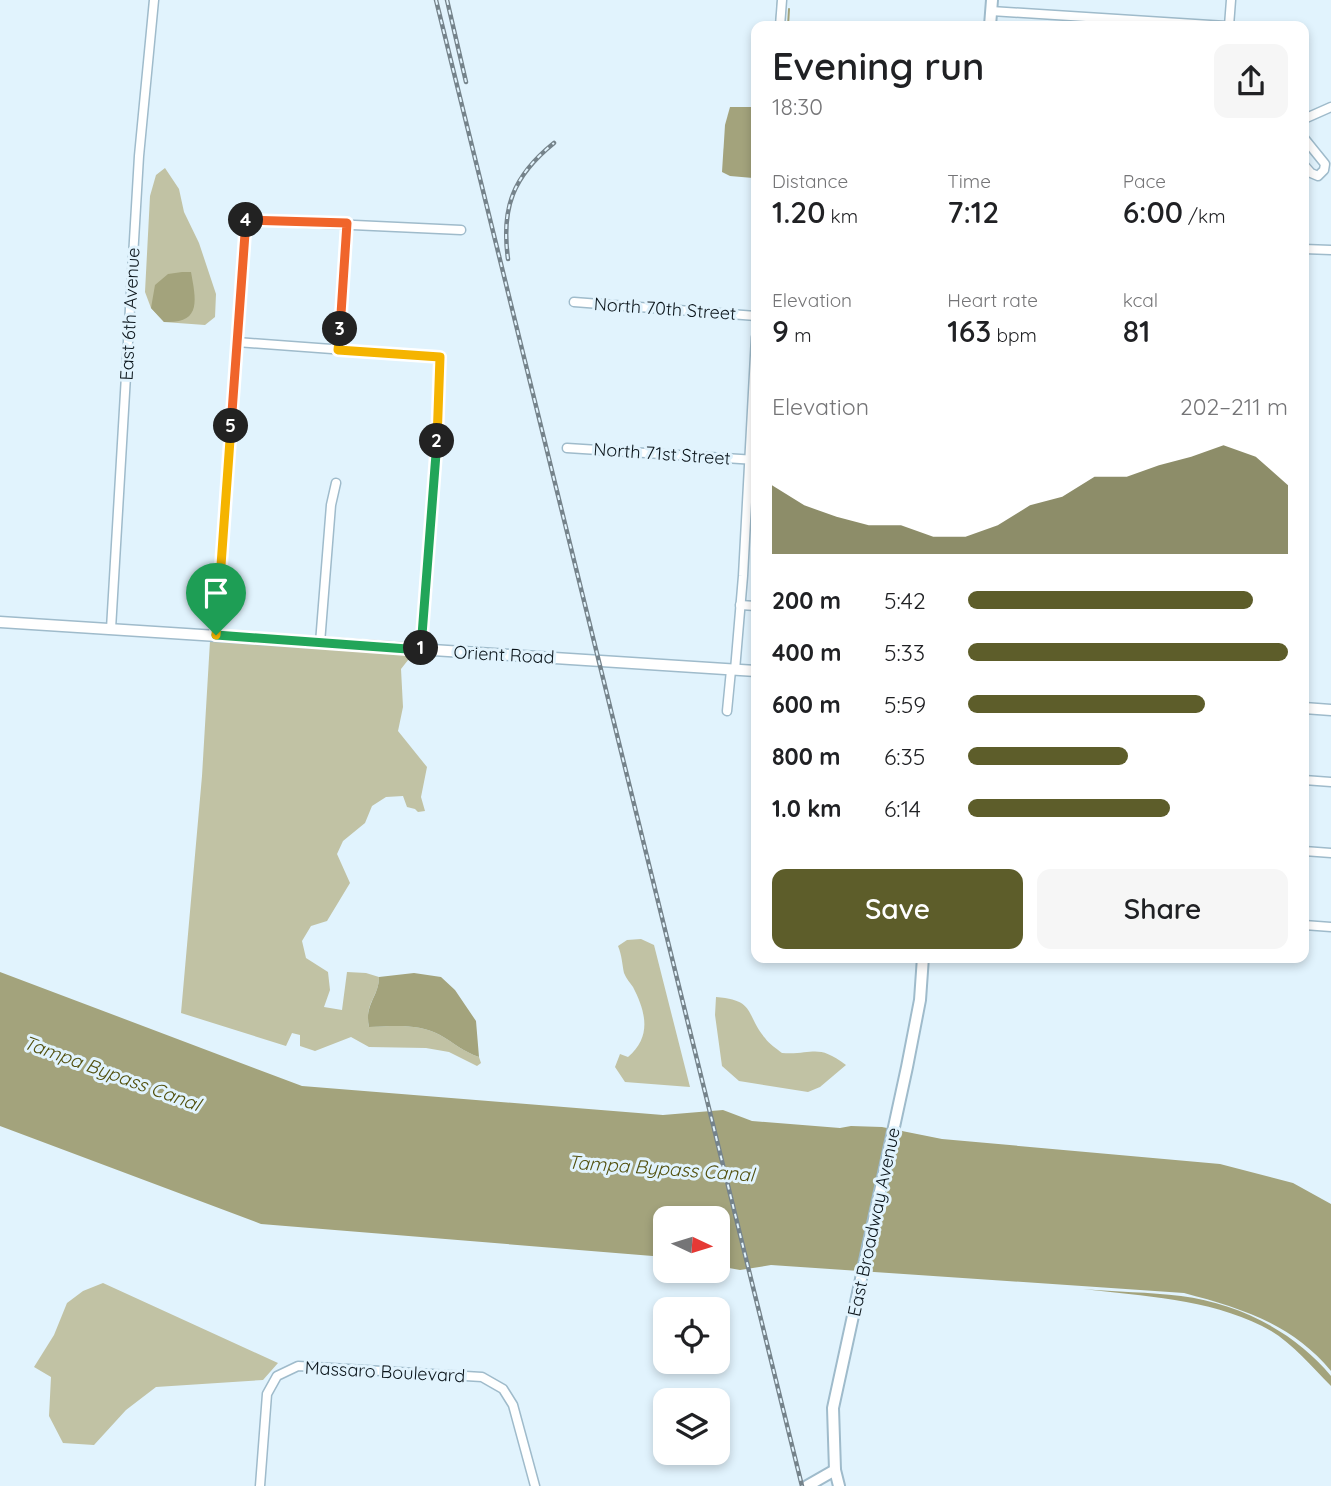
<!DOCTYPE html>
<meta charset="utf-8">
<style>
:root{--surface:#fff;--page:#f6f6f6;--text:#202124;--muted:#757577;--accent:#5d5d2a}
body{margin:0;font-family:Quicksand,sans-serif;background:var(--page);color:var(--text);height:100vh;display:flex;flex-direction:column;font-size:26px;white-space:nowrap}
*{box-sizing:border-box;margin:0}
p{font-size:23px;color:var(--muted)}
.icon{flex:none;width:38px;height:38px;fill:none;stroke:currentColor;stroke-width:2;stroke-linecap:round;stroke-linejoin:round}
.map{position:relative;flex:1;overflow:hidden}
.details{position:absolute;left:751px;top:21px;width:558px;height:942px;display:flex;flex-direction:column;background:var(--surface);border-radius:14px;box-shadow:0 4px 10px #0003}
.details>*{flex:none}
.needle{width:46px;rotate:94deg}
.tools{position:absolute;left:653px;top:1206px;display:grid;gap:14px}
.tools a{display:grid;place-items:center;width:77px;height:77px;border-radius:14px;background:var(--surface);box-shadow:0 4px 10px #0003;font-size:35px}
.pin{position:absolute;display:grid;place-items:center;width:60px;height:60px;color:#fff;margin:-72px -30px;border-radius:50% 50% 50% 0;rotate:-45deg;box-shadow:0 0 7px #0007}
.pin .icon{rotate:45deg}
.km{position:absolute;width:35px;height:35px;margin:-18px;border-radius:50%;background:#222;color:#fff;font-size:19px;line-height:35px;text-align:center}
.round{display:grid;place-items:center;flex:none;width:74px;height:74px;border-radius:14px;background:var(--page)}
.summary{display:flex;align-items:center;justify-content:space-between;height:119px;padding:0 21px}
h1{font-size:38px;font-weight:600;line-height:52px}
.metrics{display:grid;grid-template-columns:repeat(3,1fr);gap:10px;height:119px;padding:7px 21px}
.metrics div{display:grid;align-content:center}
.metrics b{font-size:30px;font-weight:600}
.metrics small{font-size:19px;font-weight:400}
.metrics p{font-size:19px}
.chart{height:196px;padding:14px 21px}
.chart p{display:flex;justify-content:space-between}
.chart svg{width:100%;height:126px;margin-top:7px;fill:var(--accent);opacity:.7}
.button{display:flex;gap:14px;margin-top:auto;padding:14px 21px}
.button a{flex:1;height:80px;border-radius:14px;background:var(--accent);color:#fff;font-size:28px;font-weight:600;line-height:80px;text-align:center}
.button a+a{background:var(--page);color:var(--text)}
ul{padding:0 21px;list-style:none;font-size:23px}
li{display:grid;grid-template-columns:112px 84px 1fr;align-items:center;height:52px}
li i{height:18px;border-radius:9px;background:var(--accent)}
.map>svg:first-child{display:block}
.green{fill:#c1c2a4}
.water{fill:#a3a37c}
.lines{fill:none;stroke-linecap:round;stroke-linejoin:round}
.stream{stroke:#a3a37c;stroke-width:2}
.minor-casing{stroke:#9fbbcb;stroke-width:11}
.tertiary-casing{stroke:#9fbbcb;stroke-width:13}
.secondary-casing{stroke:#9fbbcb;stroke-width:14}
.minor{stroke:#fff;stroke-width:8}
.tertiary{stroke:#fff;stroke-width:10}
.secondary{stroke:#fff;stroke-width:10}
.rail-casing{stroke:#75838b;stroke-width:4.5}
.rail{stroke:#e1f3fd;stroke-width:2;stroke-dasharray:5;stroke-linecap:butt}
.split-1-casing{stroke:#fff;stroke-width:14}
.split-2-casing{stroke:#fff;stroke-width:14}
.split-3-casing{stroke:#fff;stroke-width:14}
.split-4-casing{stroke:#fff;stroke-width:14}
.split-5-casing{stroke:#fff;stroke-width:14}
.split-6-casing{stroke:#fff;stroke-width:14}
.split-1{stroke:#22a559;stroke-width:9}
.split-2{stroke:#22a559;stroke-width:9}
.split-3{stroke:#f5b400;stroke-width:9}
.split-4{stroke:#f0652b;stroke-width:9}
.split-5{stroke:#f0652b;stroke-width:9}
.split-6{stroke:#f5b400;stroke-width:9}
.labels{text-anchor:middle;stroke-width:6;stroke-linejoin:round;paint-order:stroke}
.street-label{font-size:18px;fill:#0b151b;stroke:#e1f3fd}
.water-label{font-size:19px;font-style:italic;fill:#52500e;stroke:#e1f3fd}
</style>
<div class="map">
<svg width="1331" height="1486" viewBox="0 0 1331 1486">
<rect width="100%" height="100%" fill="#e1f3fd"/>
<!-- green -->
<g class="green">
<polygon points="165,168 179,189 184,212 199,243 216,294 215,317 205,325 164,322 151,308 145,292 150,196 156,175"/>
<path d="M 210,641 L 412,655 L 401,669 L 403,707 L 398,731 L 427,767 L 421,797 L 425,811 L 418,812 L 415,809 L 407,807 L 403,796 L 386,797 L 372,806 L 365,823 L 343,841 L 337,854 L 350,883 L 327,921 L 311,926 L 302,941 L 306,958 L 328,972 L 330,990 L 324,1007 L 342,1010 L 347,972 L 366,973 L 379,977 C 379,997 364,1003 369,1027 C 393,1026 418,1023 440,1035 C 454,1043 464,1052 479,1057 L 481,1063 L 477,1066 L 449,1052 L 426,1048 L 369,1047 L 351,1037 L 315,1051 L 300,1046 L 300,1035 L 292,1033 L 286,1046 L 181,1013 L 202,776 Z"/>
<path d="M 641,939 L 654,945 L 690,1087 L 625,1082 L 615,1067 L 620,1054 L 628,1057 C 652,1037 646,1012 633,987 C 630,983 626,978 624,973 C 622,963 622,956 618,946 L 627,940 Z"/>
<path d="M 716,997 C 756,1000 745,1014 765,1038 C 769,1044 777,1049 782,1053 C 814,1055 817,1043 846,1065 L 820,1087 L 808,1092 L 739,1081 L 722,1066 L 715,1015 Z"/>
<polygon points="103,1283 278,1363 263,1380 156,1387 126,1410 94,1445 63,1443 49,1416 51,1377 34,1367 54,1335 67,1303 83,1291"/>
</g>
<!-- water -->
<g class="water">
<polygon points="730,107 756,107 753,178 730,176 722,172 725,125"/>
<path d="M 182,272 L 191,272 C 196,300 202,324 164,322 L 151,308 L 155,285 L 168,274 Z"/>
<path d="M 0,972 L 302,1086 L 663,1115 L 723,1110 L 752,1121 L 840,1128 L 851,1126 L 882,1127 L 942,1139 L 1220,1164 L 1293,1183 L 1331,1204 L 1331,1371 C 1292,1324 1241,1308 1184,1293 L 771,1265 L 740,1270 L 718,1266 L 718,1218 L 665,1218 L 665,1257 L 261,1224 L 0,1126 Z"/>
<path d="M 414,973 L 441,977 L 455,990 L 476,1021 L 479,1057 C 464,1052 454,1043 440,1035 C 418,1023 393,1026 369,1027 C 364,1004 379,997 379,977 Z"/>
<path d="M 1083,1289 C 1116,1292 1149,1292 1181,1296 C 1238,1303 1295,1332 1331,1376 L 1331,1386 C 1310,1365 1289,1339 1262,1326 C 1208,1299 1143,1296 1083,1289 Z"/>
</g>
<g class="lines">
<!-- stream -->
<g class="stream">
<polyline points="776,26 778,0"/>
<polyline points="788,26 789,9"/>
</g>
<!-- minor casing -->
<g class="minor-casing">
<g id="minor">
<polyline points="991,11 1226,26"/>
<polyline points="780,26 782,0"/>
<polyline points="1229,26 1231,0"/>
<polyline points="1304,119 1331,107"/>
<polyline points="1304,138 1325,164 1324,170 1318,176 1311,173 1304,165"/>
<polyline points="1304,249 1331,250"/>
<polyline points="574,302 756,316"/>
<polyline points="237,342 440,357 438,437 421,650"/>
<polyline points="338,350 347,223"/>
<polyline points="567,448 756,460"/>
<polyline points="740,605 756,606"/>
<polyline points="111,629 139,156 154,0"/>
<polyline points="216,635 246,220 461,230"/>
<polyline points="320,643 331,505 336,483"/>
<polyline points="735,670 743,576 756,337"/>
<polyline points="727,711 731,670"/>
<polyline points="1304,780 1331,782"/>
<polyline points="1304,851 1331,853"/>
<polyline points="1304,925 1331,927"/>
<polyline points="260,1486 267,1394 277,1376 298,1366 482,1377 503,1389 513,1405 535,1486"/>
</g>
</g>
<!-- tertiary casing -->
<g class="tertiary-casing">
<g id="tertiary">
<polyline points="0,622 756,671"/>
<polyline points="1304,708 1331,710"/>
</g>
</g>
<!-- secondary casing -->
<g class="secondary-casing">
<g id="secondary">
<polyline points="990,26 992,0"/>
<polyline points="807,1486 835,1470"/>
<polyline points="839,1486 835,1470 833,1408 907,1067 920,1000 923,957"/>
</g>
</g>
<!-- minor -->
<use href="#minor" class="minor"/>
<!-- tertiary -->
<use href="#tertiary" class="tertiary"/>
<!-- secondary -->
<use href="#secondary" class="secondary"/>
<!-- rail casing -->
<g class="rail-casing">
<g id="rail">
<polyline points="436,0 802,1486"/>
<polyline points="447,0 466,82"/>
<path d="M 508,259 C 501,208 513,176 554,143"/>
</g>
</g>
<!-- rail -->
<use href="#rail" class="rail"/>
</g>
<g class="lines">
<!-- split-1 casing -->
<g class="split-1-casing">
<polyline id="split-1" points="216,635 421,650 421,648"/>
</g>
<!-- split-2 casing -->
<g class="split-2-casing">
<polyline id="split-2" points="421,648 437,441"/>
</g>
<!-- split-3 casing -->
<g class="split-3-casing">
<polyline id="split-3" points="340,329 338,350 440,357 437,441"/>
</g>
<!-- split-4 casing -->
<g class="split-4-casing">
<polyline id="split-4" points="246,220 347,223 340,329"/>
</g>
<!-- split-5 casing -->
<g class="split-5-casing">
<polyline id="split-5" points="231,426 246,220"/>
</g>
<!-- split-6 casing -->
<g class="split-6-casing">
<polyline id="split-6" points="216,635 231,426"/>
</g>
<!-- split-1 -->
<use href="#split-1" class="split-1"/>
<!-- split-2 -->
<use href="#split-2" class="split-2"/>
<!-- split-3 -->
<use href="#split-3" class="split-3"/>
<!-- split-4 -->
<use href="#split-4" class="split-4"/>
<!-- split-5 -->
<use href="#split-5" class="split-5"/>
<!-- split-6 -->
<use href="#split-6" class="split-6"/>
</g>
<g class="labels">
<!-- street labels -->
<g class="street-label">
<text transform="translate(665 309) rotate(4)" y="6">North 70th Street</text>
<text transform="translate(130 314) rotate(-87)" y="6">East 6th Avenue</text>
<text transform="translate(662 454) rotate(4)" y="6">North 71st Street</text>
<text transform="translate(504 655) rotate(3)" y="6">Orient Road</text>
<text transform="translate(874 1222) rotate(-78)" y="6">East Broadway Avenue</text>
<text transform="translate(385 1372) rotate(3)" y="6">Massaro Boulevard</text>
</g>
<!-- water labels -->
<g class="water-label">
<text transform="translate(112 1073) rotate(20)" y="7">Tampa Bypass Canal</text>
<text transform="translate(661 1168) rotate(4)" y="7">Tampa Bypass Canal</text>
</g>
</g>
</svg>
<div class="tools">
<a><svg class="needle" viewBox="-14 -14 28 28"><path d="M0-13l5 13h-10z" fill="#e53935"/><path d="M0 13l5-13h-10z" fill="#757577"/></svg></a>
<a><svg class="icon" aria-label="locate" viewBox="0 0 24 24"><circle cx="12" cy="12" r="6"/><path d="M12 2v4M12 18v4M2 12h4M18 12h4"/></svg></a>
<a><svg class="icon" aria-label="layers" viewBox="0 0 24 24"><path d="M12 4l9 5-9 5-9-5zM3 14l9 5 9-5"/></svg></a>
</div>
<div class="pin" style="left:216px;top:635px;background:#1e9e55"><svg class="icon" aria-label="arrive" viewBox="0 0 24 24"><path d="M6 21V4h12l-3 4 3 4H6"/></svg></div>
<b class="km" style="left:421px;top:648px">1</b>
<b class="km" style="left:437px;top:441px">2</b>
<b class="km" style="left:340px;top:329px">3</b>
<b class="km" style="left:246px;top:220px">4</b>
<b class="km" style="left:231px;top:426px">5</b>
<section class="details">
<div class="summary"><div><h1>Evening run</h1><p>18:30</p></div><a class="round"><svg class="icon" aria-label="share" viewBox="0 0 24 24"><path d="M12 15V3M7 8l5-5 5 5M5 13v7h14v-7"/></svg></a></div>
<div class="metrics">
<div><p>Distance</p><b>1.20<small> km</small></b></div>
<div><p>Time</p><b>7:12</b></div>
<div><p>Pace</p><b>6:00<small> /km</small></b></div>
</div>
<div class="metrics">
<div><p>Elevation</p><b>9<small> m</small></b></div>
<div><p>Heart rate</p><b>163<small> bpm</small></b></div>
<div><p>kcal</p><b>81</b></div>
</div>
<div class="chart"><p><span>Elevation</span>202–211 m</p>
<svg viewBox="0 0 160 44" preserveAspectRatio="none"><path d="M0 44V20L10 27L20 31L30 34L40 34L50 38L60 38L70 34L80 27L90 24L100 17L110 17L120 13L130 10L140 6L150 10L160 20V44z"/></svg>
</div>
<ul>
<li><b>200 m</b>5:42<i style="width:89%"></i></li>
<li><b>400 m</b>5:33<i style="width:100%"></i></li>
<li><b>600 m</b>5:59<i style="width:74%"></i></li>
<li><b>800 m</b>6:35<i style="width:50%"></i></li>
<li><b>1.0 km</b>6:14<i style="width:63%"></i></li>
</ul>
<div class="button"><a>Save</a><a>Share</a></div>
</section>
</div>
